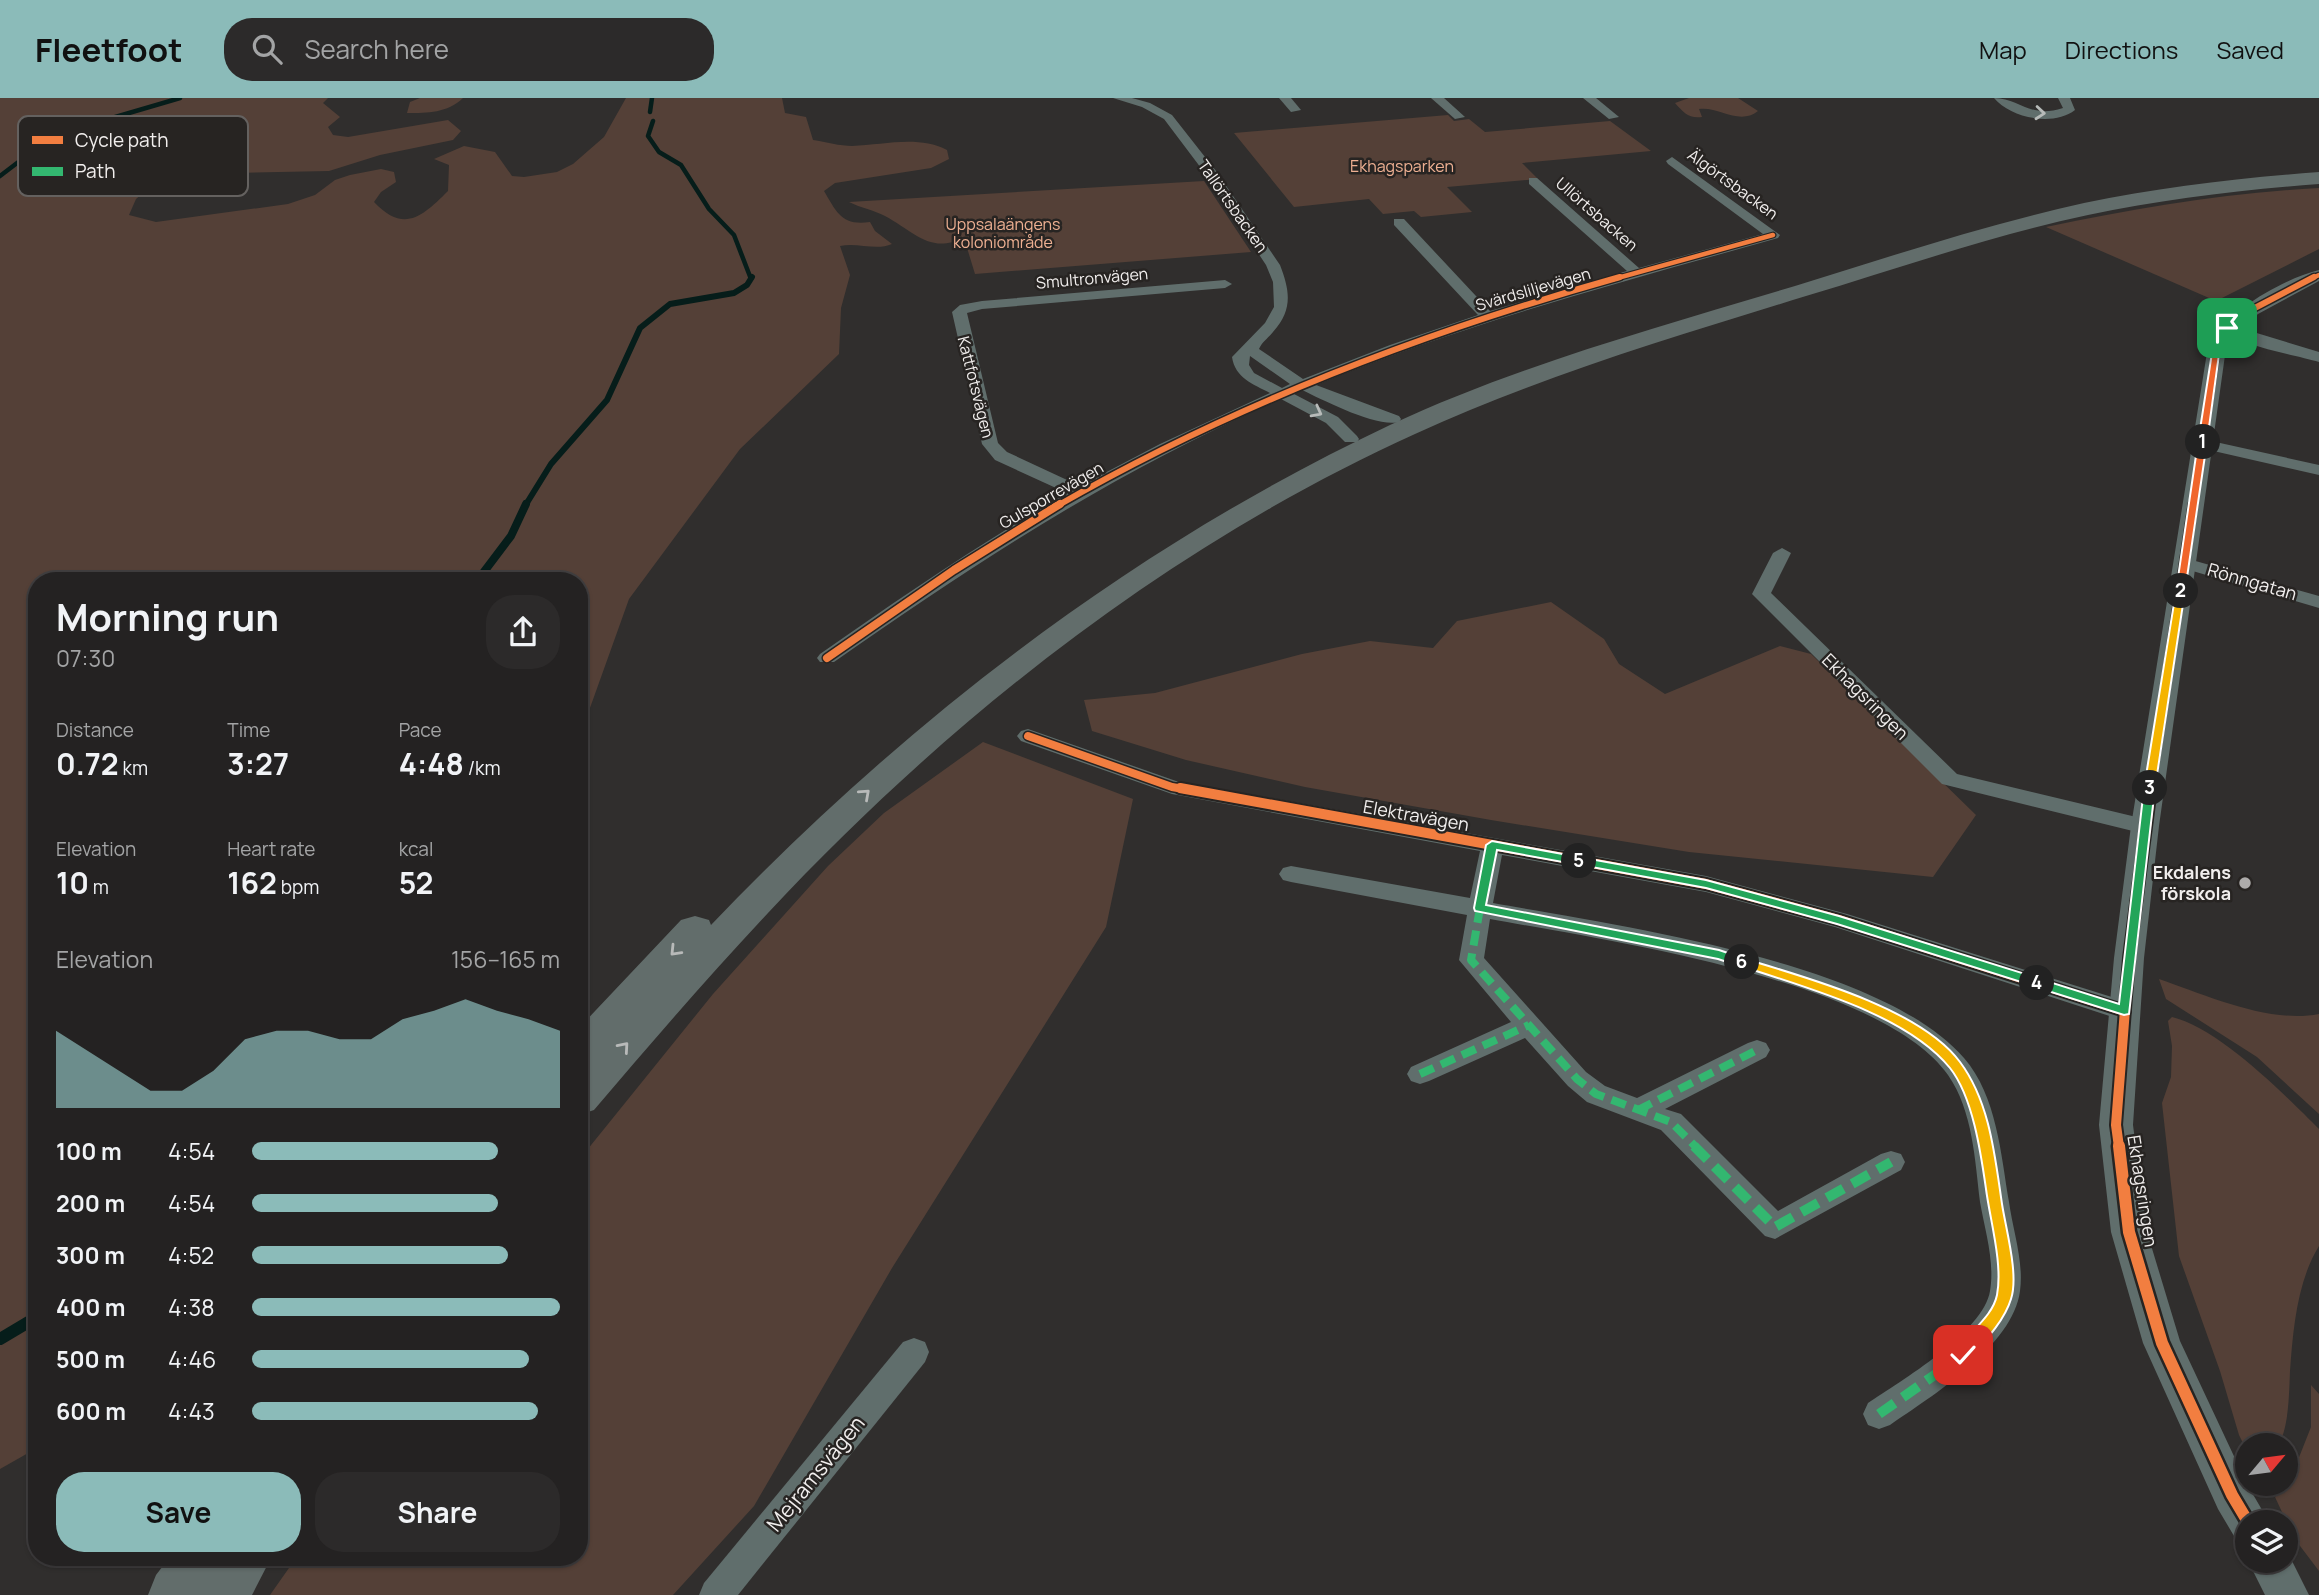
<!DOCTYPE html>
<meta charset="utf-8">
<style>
:root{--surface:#242222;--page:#2c2a2a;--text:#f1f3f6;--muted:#a3a4a5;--line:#413f40;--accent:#8bbbb9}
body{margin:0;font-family:Manrope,sans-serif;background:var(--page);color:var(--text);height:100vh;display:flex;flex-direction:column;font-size:26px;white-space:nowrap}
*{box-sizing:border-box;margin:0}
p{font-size:23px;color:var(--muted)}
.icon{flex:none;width:38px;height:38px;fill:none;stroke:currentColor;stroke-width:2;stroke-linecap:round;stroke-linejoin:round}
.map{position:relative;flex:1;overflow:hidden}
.panel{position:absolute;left:28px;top:474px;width:560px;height:994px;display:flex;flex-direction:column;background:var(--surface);border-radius:28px;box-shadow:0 2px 5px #0004,0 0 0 2px var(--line)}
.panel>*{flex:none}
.needle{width:46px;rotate:61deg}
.fabs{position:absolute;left:2235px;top:1335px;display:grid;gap:14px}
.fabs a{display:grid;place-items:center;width:63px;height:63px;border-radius:50%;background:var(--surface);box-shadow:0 2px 5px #0004,0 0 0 2px var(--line);font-size:35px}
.pin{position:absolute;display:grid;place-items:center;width:60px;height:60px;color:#fff;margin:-30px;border-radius:14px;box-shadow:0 4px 10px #0006}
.km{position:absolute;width:35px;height:35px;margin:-18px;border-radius:50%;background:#222;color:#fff;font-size:19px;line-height:35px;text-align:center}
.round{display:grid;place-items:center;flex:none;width:74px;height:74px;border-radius:28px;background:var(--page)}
.overview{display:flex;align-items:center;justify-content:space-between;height:119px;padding:0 28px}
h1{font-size:38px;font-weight:700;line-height:52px}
.stats{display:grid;grid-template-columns:repeat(3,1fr);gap:10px;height:119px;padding:7px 28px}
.stats div{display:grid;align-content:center}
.stats b{font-size:30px;font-weight:700}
.stats small{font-size:19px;font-weight:400}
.stats p{font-size:19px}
.chart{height:196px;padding:14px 28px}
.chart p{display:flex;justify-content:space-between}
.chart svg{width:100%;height:126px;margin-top:7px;fill:var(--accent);opacity:.7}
.button{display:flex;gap:14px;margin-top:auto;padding:14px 28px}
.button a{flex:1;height:80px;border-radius:28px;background:var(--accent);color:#111;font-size:28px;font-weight:700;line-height:80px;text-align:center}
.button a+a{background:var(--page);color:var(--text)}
ul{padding:0 28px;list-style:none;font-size:23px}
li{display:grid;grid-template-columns:112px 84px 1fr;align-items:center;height:52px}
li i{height:18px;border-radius:9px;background:var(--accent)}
header{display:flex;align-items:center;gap:42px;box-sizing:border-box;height:98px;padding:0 35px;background:var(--accent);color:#111}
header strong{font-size:33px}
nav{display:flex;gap:38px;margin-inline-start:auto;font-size:24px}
.search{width:490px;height:63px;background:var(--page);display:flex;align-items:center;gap:18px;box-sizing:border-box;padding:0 24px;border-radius:28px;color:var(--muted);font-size:26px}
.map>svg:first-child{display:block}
.green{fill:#544037}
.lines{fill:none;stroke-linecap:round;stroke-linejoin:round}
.stream-far3{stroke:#061d1a;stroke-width:4.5}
.stream-far2{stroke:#061d1a;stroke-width:6}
.stream-far1{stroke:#061d1a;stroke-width:8}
.stream{stroke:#061d1a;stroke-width:12}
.minor{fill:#606e6c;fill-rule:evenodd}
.tertiary{fill:#606e6c;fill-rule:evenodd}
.trunk{fill:#626d6b;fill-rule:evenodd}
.quiet-far1{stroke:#33b770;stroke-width:8;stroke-dasharray:15 8;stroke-linecap:butt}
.quiet{stroke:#33b770;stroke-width:10;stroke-dasharray:19 10;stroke-linecap:butt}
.cycleway-far4-casing{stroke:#272422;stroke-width:7}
.cycleway-far3-casing{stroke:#272422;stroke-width:9}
.cycleway-far2-casing{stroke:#272422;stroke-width:11}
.cycleway-far1-casing{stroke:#272422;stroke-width:14}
.cycleway-casing{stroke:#272422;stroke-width:17}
.cycleway-far4{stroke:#f27e40;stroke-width:4.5}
.cycleway-far3{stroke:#f27e40;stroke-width:6}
.cycleway-far2{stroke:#f27e40;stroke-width:8}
.cycleway-far1{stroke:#f27e40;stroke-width:10}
.cycleway{stroke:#f27e40;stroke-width:12}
.oneway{stroke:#b7bbb9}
.oneway2{stroke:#b8bab9}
.split-1{fill:#f0652b;stroke:#fff;stroke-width:2}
.split-2{fill:#f0652b;stroke:#fff;stroke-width:2}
.split-3{fill:#f5b400;stroke:#fff;stroke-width:2}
.split-4{fill:#22a559;stroke:#fff;stroke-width:2}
.split-5{fill:#22a559;stroke:#fff;stroke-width:2}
.split-6{fill:#22a559;stroke:#fff;stroke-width:2}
.split-7{fill:#f5b400;stroke:#fff;stroke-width:2}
.poi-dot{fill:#adabaa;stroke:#272422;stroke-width:2.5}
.labels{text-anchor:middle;stroke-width:5;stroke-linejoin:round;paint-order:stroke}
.far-park-label{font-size:16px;fill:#eeb092;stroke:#272422}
.far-street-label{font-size:16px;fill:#f1eeed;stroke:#272422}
.street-label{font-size:18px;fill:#f1eeed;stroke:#272422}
.poi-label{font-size:18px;font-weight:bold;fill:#f1eeed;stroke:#272422;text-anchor:end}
.near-street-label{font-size:21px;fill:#f1eeed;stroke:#272422}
.key{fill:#272422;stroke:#64615f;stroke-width:2}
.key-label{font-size:19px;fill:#f1eeed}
</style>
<header>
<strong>Fleetfoot</strong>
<div class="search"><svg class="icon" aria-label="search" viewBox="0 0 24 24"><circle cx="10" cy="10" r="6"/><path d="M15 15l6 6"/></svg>Search here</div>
<nav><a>Map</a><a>Directions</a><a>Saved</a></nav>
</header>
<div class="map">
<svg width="2319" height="1497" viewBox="0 0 2319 1497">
<rect width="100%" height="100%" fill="#302e2d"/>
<!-- green -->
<g class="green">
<path d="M 0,0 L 328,0 L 323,5 L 340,19 L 328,29 L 333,37 L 348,39 L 448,22 L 461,33 L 453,42 L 380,57 L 329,73 L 233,75 L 152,87 L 136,101 L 129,117 L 156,124 L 288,106 L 315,97 L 335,82 L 350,77 L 381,71 L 394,74 L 396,84 L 381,94 L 374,104 C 404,136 423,118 448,93 L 449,67 L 434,61 L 464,48 L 495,54 L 512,78 L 524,79 L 557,74 L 573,66 L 604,39 L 626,0 L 782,0 L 785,15 L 806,19 L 813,42 C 826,44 840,48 852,48 C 884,47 918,37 947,52 L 949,61 L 931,70 L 835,85 L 824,93 C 837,115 842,128 870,124 L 875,133 L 892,146 C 876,153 857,144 840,148 L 850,177 L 841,210 L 839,256 L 740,351 L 629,501 L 581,635 L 579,649 L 579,483 L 37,483 L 37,1350 L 0,1371 Z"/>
<path d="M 420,0 L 463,0 C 447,15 428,15 407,15 L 410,4 Z"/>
<path d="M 1689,0 L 1738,0 L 1758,13 C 1739,28 1719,8 1699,11 L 1702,19 C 1689,21 1683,14 1675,5 Z"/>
<polygon points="1448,17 1454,23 1469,21 1485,34 1610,23 1651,53 1522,65 1538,81 1447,89 1472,114 1421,119 1414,113 1383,116 1369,101 1294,109 1234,35"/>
<path d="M 1204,83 L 1251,154 L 975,176 L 964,140 C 929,156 915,134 885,118 C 874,112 861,110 849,104 Z"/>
<path d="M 2319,90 L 2319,151 L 2216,203 L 2046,129 C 2137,110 2226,95 2319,90 Z"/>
<polygon points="1551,504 1604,541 1619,566 1665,596 1780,548 1811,556 1976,717 1933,779 1689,754 1491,722 1305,689 1186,662 1092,633 1084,602 1155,595 1302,556 1370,543 1433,550 1457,523"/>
<polygon points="983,644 1133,701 1106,829 892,1170 754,1408 673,1497 270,1497 296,1460 579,1460 579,1062 713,896 828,768 884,715"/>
<path d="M 2159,881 C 2206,897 2269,926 2319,916 L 2319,1016 L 2257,959 L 2166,901 Z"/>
<path d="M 2172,919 C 2219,930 2285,997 2319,1031 L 2319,1148 C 2297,1183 2293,1233 2290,1273 C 2289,1297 2289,1326 2279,1347 L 2247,1348 L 2247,1353 L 2239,1337 L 2220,1273 L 2179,1158 L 2162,1005 L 2171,979 L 2172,948 L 2168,923 Z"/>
<polygon points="2311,1287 2319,1296 2319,1473 2294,1440 2275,1399 2292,1377 2311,1329"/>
</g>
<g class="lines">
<!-- stream-far3 -->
<g class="stream-far3">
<polyline points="650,14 652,0"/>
<polyline points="653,23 648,38 659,54 681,67 709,111 734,137 751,181"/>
<polyline points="88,27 180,0"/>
<polyline points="0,78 38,49 75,32"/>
</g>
<!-- stream-far2 -->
<polyline class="stream-far2" points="525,408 551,366 607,302 640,230 670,206 734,195 747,187 752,179"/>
<!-- stream-far1 -->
<polyline class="stream-far1" points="477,483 511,438 526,406"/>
<!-- stream -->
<polyline class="stream" points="0,1241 37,1219"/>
<!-- minor -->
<g class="minor">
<path d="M 1113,0 L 1132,0 L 1150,5 L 1172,17 L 1216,73 L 1280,167 C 1290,193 1293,212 1273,234 C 1268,240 1262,244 1259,251 L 1303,281 L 1390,247 L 1478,217 L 1394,127 L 1394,121 L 1404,121 L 1490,213 L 1627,173 L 1529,86 L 1529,80 L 1537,80 L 1639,170 L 1763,136 L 1668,66 L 1666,63 L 1672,59 L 1780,137 L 1778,140 C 1622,184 1466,225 1316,287 L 1399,318 L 1401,321 L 1399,324 C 1377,330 1323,302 1302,292 L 1294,296 L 1338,319 L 1357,338 L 1359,341 L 1357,344 L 1345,344 L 1326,325 L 1281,301 C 1116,373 981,461 834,564 L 820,564 L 817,560 L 820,556 C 901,499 982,444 1067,395 L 995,362 L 982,346 L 952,214 L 960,207 L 982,203 L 1225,182 L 1232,186 L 1225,190 L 982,211 L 967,215 L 998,345 L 1007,354 L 1080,388 L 1160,346 L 1270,295 C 1253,286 1235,280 1232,259 L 1265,225 L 1274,209 L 1273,184 L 1266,167 L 1207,78 L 1164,21 L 1142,9 ZM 1250,258 L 1290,286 L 1282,290 L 1254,275 L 1249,267 Z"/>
<polygon points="1279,0 1291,0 1301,12 1291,14"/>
<polygon points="1431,0 1444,0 1465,19 1455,21"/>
<polygon points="1583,0 1596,0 1619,19 1609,21"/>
<path d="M 1994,0 C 2020,0 2029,21 2063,10 L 2058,0 L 2070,0 L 2075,12 C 2053,29 2011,20 1994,0 Z"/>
<path d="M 2227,226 L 2319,254 L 2319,264 C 2295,257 2236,247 2220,230 Z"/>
<polygon points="2202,341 2319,367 2319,377 2196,349 2194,346 2196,343"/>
<polygon points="1782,450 1791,455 1771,495 1957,676 2153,723 2156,728 2153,733 2145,736 1942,686 1752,496 1773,455"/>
<polygon points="2185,460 2319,498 2319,510 2179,469 2176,465 2179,461"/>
<path d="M 1028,631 L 1176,683 L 1706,778 L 1847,816 L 2134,906 L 2138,913 L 2134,920 L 2125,923 L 1835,829 L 1706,794 L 1502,757 L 1493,805 C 1618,828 1880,863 1964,960 C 1997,998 2001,1057 2009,1104 C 2013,1133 2024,1164 2020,1193 C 2013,1248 1932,1298 1890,1327 L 1879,1331 L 1868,1327 L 1863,1316 L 1868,1305 C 1900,1284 1984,1233 1990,1193 C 1995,1164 1985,1133 1980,1104 C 1975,1063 1973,1013 1948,977 C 1880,881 1604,842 1490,821 L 1484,860 L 1586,974 L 1605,988 L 1637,1000 L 1748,945 L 1757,942 L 1766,945 L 1770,952 L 1766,959 L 1665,1011 L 1681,1016 L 1778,1113 L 1881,1056 L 1891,1053 L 1901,1056 L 1905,1064 L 1901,1072 L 1775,1141 L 1765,1138 L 1661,1032 L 1587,1004 L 1568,988 L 1525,940 L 1429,983 L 1420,986 L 1411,983 L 1407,976 L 1411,969 L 1511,924 L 1459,862 L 1467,817 L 1291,784 L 1283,782 L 1279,776 L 1283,770 L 1291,768 L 1470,800 L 1480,753 L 1172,696 L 1021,643 L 1017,638 L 1021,633 Z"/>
<polygon points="914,1240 925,1244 929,1254 925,1264 738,1497 699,1497 704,1485 903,1244"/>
</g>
<!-- tertiary -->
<g class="tertiary">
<path d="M 2319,172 L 2319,183 L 2258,216 L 2227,243 L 2159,728 L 2144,860 L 2133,1027 L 2147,1134 L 2180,1243 L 2247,1386 L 2269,1424 L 2247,1424 L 2247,1444 L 2234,1438 L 2218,1411 L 2143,1245 L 2111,1134 L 2099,1027 L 2114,860 L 2131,728 L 2209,242 C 2231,212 2283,181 2319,172 Z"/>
<polygon points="2286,1451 2309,1497 2265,1497 2248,1463 2286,1463"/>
</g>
<!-- trunk -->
<g class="trunk">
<path d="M 2319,74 L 2319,86 C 2242,92 2164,101 2088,117 C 1993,137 1900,170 1806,198 C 1674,239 1541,278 1415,336 C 1170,447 951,619 768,815 C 708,879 651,945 594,1012 L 579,1017 L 579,930 L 681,822 L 695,818 L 709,822 L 711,827 C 907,622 1133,448 1390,327 C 1519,267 1659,229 1795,188 C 1891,158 1986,127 2084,105 C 2161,89 2240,80 2319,74 Z"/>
<polygon points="169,1460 271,1460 252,1497 148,1497 156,1477"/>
</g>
<!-- quiet-far1 -->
<g class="quiet-far1">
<polyline points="1480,810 1471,862 1577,981 1596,996 1671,1024 1696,1049"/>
<polyline points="1420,976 1529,927"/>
<polyline points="1638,1012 1757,952"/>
</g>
<!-- quiet -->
<g class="quiet">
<polyline points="1694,1048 1775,1129 1891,1064"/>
<polyline points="1879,1316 1963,1257 1985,1232 2004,1200 2005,1175 2000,1149"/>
</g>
<!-- cycleway-far4 casing -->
<g class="cycleway-far4-casing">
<g id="cycleway-far4">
<polyline points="1614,181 1773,137"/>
<polyline points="2310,181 2319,177"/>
</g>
</g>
<!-- cycleway-far3 casing -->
<g class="cycleway-far3-casing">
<g id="cycleway-far3">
<path d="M 1057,408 C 1234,306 1424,234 1620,179"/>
<polyline points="2193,408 2218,242 2251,212 2314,179"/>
</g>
</g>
<!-- cycleway-far2 casing -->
<g class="cycleway-far2-casing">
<g id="cycleway-far2">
<polyline points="827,560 954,472 1060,406"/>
<polyline points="1028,638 1172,689 1189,692"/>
<polyline points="2150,692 2193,406"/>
</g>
</g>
<!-- cycleway-far1 casing -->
<g class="cycleway-far1-casing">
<g id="cycleway-far1">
<polyline points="1180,690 1706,786 1839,822 2125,913"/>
<polyline points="2119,1049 2116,1027 2129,860 2151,690"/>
</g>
</g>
<!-- cycleway casing -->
<g class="cycleway-casing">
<polyline id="cycleway" points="2119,1048 2129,1134 2162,1245 2232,1397 2248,1424"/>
</g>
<!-- cycleway-far4 -->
<use href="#cycleway-far4" class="cycleway-far4"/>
<!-- cycleway-far3 -->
<use href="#cycleway-far3" class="cycleway-far3"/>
<!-- cycleway-far2 -->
<use href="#cycleway-far2" class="cycleway-far2"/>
<!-- cycleway-far1 -->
<use href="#cycleway-far1" class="cycleway-far1"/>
<!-- cycleway -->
<use href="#cycleway" class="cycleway"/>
</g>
<!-- one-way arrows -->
<defs><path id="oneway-chevron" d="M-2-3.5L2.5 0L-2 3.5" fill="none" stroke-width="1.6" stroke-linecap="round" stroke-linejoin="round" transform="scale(1.75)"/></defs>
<g class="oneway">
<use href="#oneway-chevron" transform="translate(2040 15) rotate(5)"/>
<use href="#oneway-chevron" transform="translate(1317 314) rotate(28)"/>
</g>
<g class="oneway2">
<use href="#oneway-chevron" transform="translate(865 696) rotate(-42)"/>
<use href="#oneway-chevron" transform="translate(675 853) rotate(134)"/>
<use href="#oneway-chevron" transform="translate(624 949) rotate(-49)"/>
</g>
<!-- split-1 -->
<polygon class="split-1" points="2227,227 2230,230 2221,242 2207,344 2203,346 2198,344 2214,242"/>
<!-- split-2 -->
<polygon class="split-2" points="2203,341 2207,344 2185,493 2181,495 2176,493 2198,344"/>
<!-- split-3 -->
<polygon class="split-3" points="2181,490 2185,493 2155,690 2150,694 2144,690 2176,493"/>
<!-- split-4 -->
<polygon class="split-4" points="2150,686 2155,690 2129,916 2124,917 2032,888 2030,885 2037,880 2119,906 2144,690"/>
<!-- split-5 -->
<polygon class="split-5" points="1579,759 1706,782 1839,818 2041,881 2043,885 2037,889 1837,826 1706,790 1575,766 1575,760"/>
<!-- split-6 -->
<polygon class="split-6" points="1492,743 1579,759 1585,763 1579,767 1497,752 1486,807 1719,852 1746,861 1748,864 1742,869 1718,861 1475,813 1474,810 1486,747"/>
<!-- split-7 -->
<path class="split-7" d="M 1742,860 C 1805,879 1920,910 1960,964 C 1990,1004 1995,1059 2002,1106 C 2006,1132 2019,1177 2011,1201 C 2004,1224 1983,1245 1968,1262 L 1958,1262 L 1955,1257 C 1965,1236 1992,1221 1997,1197 C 2003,1166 1990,1122 1986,1091 C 1981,1056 1973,999 1950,970 C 1905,915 1803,889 1738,867 L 1736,864 Z"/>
<!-- markers -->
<circle class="poi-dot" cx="2245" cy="785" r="7"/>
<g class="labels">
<!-- far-park labels -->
<g class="far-park-label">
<text x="1402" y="74">Ekhagsparken</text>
<text x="1003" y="132">Uppsalaängens<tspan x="1003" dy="18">koloniområde</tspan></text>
</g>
<!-- far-street labels -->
<g class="far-street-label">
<text transform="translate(1733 86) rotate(36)" y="6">Älgörtsbacken</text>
<text transform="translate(1233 108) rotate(55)" y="6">Tallörtsbacken</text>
<text transform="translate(1597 116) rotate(41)" y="6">Ullörtsbacken</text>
<text transform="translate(1092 180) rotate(-5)" y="6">Smultronvägen</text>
<text transform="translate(1533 191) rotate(-16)" y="6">Svärdsliljevägen</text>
<text transform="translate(976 289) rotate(76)" y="6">Kattfotsvägen</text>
<text transform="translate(1051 397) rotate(-30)" y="6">Gulsporrevägen</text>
</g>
<!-- street labels -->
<g class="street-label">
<text transform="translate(2252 484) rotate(16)" y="6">Rönngatan</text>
<text transform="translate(1865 599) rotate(45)" y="6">Ekhagsringen</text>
<text transform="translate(1416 718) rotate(10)" y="6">Elektravägen</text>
<text transform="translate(2142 1093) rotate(81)" y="6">Ekhagsringen</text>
</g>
<!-- poi labels -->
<g class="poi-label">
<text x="2231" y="781">Ekdalens<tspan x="2231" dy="21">förskola</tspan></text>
</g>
<!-- near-street labels -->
<g class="near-street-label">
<text transform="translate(816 1376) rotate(-51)" y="7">Mejramsvägen</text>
</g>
</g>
<!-- legend -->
<rect x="18" y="18" width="230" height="80" rx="10" class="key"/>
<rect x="32" y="38" width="31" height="8" fill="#f27e40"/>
<rect x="32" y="69" width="31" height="9" fill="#33b770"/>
<g class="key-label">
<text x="75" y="49">Cycle path</text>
<text x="75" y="80">Path</text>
</g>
</svg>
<div class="fabs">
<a><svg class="needle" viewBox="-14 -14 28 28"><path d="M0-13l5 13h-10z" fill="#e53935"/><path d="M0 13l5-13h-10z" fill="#a3a4a5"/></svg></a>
<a><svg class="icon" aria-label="layers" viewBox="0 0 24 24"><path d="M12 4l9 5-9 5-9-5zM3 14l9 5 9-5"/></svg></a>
</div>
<div class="pin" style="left:2227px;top:230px;background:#1e9e55"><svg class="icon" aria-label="arrive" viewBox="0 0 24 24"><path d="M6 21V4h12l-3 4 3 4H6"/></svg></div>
<div class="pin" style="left:1963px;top:1257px;background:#d93025"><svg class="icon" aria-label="check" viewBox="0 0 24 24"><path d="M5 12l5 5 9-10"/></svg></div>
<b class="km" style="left:2203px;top:344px">1</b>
<b class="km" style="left:2181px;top:493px">2</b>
<b class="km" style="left:2150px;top:690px">3</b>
<b class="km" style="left:2037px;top:885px">4</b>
<b class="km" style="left:1579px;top:763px">5</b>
<b class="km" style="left:1742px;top:864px">6</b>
<section class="panel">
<div class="overview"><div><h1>Morning run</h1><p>07:30</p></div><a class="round"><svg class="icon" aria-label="share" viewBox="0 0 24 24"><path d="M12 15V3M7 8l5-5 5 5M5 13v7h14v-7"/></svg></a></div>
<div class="stats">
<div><p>Distance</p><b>0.72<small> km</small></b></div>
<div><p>Time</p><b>3:27</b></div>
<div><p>Pace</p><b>4:48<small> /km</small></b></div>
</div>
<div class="stats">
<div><p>Elevation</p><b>10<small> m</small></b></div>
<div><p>Heart rate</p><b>162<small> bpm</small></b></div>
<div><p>kcal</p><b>52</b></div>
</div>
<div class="chart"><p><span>Elevation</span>156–165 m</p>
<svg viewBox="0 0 160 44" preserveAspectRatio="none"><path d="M0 44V17L10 24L20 31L30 38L40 38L50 31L60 20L70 17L80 17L90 20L100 20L110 13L120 10L130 6L140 10L150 13L160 17V44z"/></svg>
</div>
<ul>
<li><b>100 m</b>4:54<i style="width:80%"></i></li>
<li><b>200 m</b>4:54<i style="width:80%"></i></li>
<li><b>300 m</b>4:52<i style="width:83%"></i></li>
<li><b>400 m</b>4:38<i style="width:100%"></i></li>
<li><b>500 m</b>4:46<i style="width:90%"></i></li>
<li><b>600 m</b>4:43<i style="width:93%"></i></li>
</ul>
<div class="button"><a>Save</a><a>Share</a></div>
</section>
</div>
